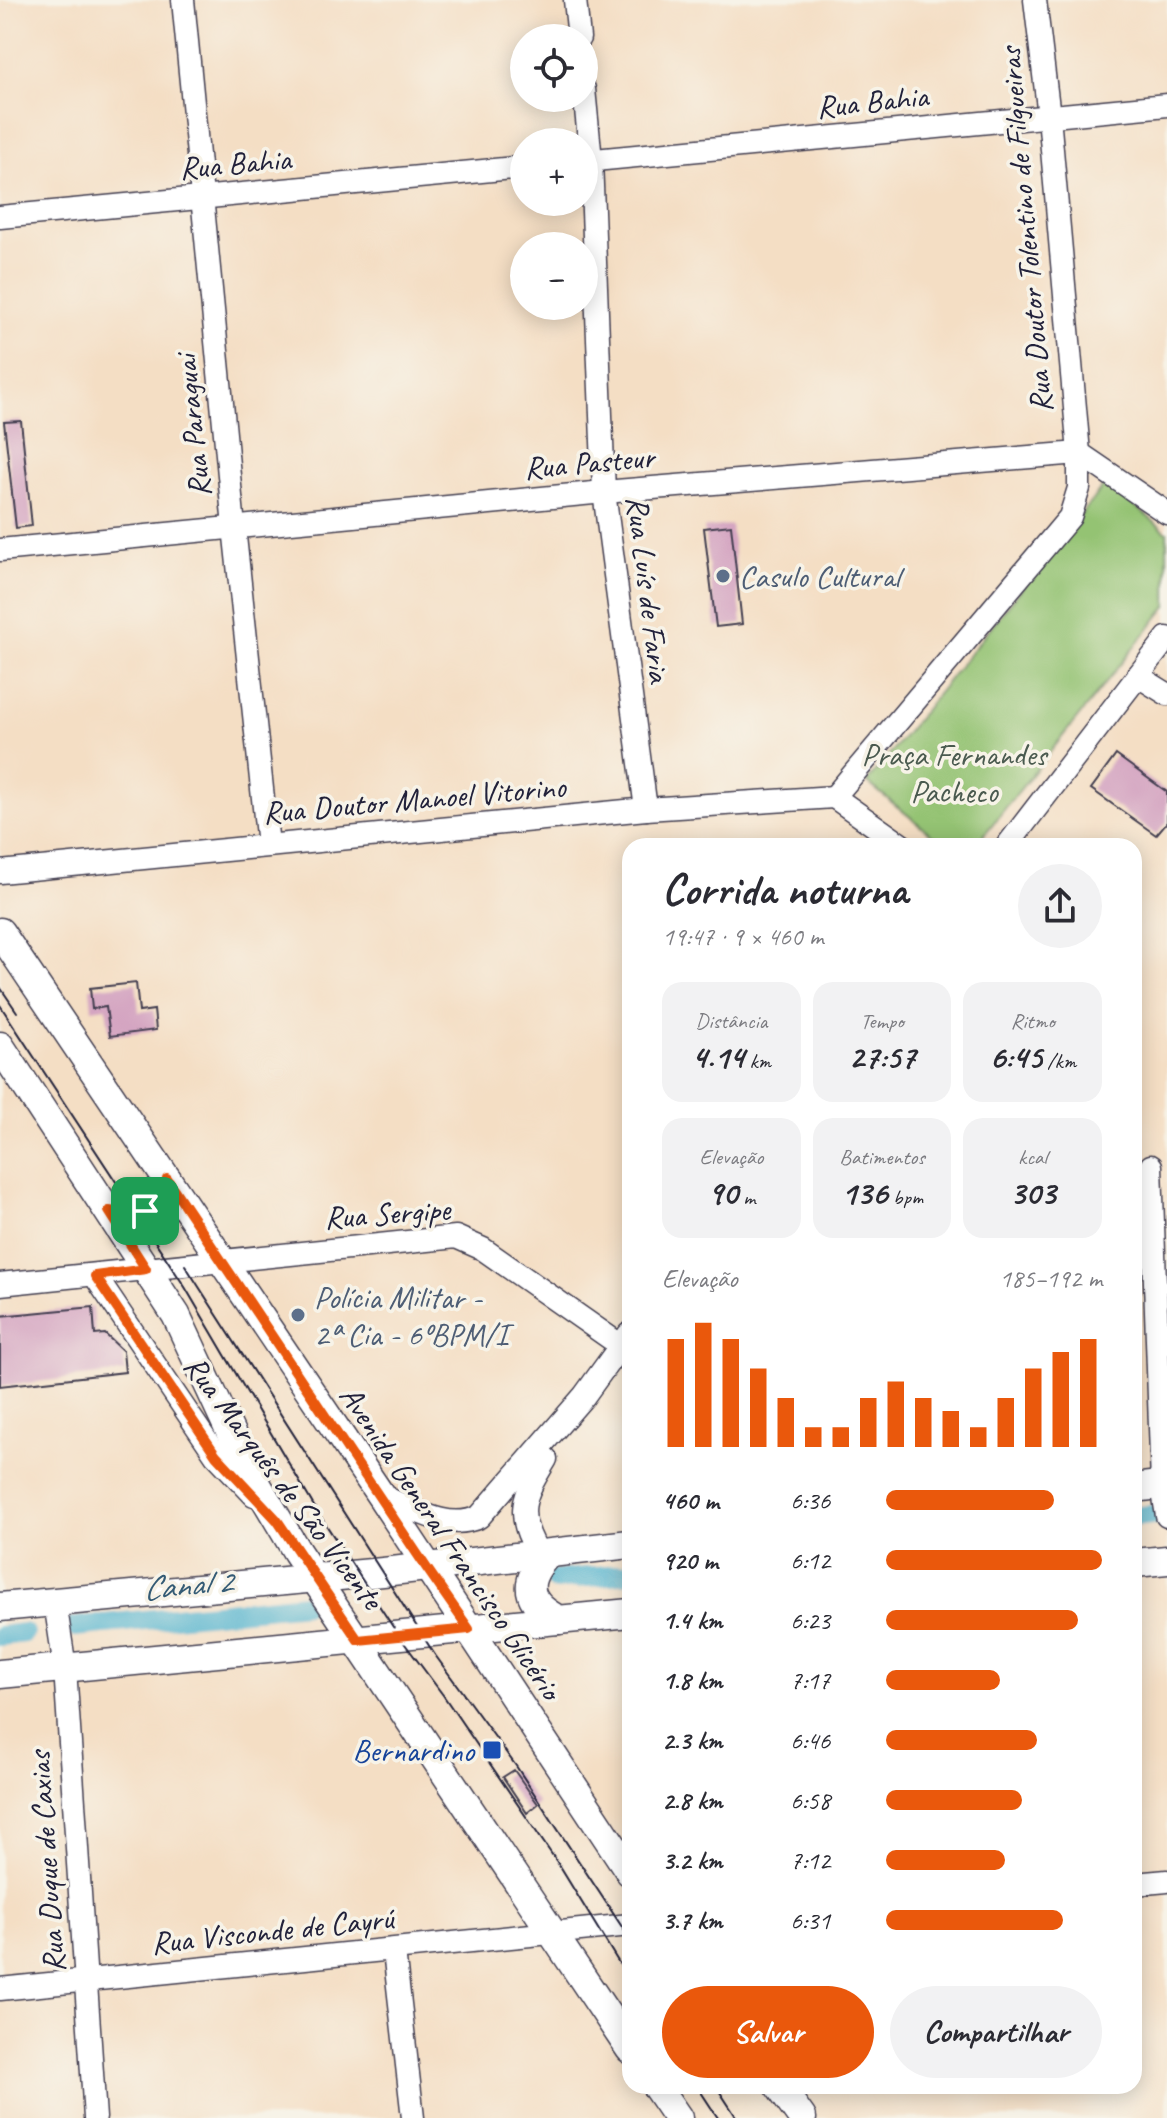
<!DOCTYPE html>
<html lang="pt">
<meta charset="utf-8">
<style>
:root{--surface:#fff;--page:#f2f2f3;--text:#2b2b33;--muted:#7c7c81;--accent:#ea580c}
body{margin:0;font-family:Caveat,sans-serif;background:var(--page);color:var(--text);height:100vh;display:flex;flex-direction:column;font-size:30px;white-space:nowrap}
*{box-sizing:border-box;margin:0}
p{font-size:26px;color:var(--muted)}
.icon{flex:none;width:44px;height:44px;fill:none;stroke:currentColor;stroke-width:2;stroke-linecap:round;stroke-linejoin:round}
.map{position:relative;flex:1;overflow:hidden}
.sheet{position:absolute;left:622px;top:838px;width:520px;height:1256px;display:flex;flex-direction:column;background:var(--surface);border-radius:24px;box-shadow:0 4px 20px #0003}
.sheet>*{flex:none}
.buttons{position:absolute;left:510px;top:24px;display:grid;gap:16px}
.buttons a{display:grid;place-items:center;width:88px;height:88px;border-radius:50%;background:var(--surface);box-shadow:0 4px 20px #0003;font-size:40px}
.pin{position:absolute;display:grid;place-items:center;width:68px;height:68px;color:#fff;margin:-34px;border-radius:16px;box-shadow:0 4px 12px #0006}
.round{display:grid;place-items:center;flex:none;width:84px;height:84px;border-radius:42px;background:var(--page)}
.overview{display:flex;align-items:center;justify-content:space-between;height:136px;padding:0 40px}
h1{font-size:44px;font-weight:800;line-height:60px}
.figures{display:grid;grid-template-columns:repeat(3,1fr);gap:12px;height:136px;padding:8px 40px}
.figures div{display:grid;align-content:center;border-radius:20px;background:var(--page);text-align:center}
.figures b{font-size:34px;font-weight:800}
.figures small{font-size:22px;font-weight:400}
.figures p{font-size:22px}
.chart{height:224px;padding:16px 40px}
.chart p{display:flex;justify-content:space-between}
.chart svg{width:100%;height:144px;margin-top:8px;stroke:var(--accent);stroke-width:6}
.button{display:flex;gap:16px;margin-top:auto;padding:16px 40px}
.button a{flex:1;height:92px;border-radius:48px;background:var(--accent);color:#fff;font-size:32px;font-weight:800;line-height:92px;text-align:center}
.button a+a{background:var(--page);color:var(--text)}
ul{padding:0 40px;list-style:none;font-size:26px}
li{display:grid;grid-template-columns:128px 96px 1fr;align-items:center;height:60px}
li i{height:20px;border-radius:10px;background:var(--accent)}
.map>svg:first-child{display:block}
.green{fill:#94c373;stroke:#5b7257;stroke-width:2}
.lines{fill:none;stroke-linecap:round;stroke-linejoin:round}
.canal{stroke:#4eb1cd;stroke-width:20}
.building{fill:#d4a4c1}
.minor-casing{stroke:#423e50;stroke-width:25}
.major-casing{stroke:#423e50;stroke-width:31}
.minor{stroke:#fff;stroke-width:22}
.major{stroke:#fff;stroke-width:28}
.tram{stroke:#22223b;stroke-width:2}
.route-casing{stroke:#fff;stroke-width:16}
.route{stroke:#ea580c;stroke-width:10}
.service-dot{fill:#5c6f8a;stroke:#f7f3e8;stroke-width:3}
.transit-dot{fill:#1a4fb4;stroke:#f7f3e8;stroke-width:3}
.labels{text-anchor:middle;stroke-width:7;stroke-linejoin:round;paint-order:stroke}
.street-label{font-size:32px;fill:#22223b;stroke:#f7f3e8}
.service-label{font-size:32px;fill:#4e5e75;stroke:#f7f3e8;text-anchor:start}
.park-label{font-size:32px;fill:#4a5a4f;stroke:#f7f3e8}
.transit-label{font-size:32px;fill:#164399;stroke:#f7f3e8;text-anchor:end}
.water-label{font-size:34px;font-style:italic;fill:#345b75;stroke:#f7f3e8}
</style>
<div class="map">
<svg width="1167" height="2118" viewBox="0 0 1167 2118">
<rect width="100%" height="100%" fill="#f7f3e8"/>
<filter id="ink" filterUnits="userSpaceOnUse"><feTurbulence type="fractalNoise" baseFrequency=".0125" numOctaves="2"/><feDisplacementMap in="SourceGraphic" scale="16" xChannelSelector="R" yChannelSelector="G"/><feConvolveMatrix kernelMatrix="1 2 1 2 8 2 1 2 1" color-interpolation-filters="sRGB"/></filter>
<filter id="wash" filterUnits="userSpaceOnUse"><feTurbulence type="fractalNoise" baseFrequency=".006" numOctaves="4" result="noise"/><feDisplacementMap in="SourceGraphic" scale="32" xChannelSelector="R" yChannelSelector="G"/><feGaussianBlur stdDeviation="1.8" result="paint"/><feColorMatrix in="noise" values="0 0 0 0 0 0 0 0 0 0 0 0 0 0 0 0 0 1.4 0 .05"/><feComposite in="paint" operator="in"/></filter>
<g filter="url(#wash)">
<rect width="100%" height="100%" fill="#f4dec4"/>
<!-- green -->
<polygon class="green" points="1106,483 1167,532 1167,606 975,846 946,846 867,782"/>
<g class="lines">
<!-- canal -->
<g class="canal">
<polyline points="1134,1517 1167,1513"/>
<polyline points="555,1580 630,1573"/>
<polyline points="74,1627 305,1604"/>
<polyline points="0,1636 24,1633"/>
</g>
</g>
<g id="blocks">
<!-- building -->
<g class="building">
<polygon points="21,421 32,526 16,528 4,422"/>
<polygon points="731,525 742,624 716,627 704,528"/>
<polygon points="1116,755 1167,792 1167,822 1156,835 1091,789"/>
<polygon points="136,983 139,1012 154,1010 156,1030 110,1036 106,1007 92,1009 90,988"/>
<polygon points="93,1307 95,1335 105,1334 123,1351 125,1372 0,1386 0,1316"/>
<polygon points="514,1770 538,1804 527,1813 503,1777"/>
</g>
</g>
</g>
<g filter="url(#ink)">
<use href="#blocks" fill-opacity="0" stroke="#423e50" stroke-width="2"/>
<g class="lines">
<!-- minor casing -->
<g class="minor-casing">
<g id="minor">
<polyline points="183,0 234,527 268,845"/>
<polyline points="575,0 579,38"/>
<polyline points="584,89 591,160 604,492 646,809"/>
<polyline points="584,161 1167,105"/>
<polyline points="0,217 524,167"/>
<polyline points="0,550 604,492 1079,453 1167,513"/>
<polyline points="1138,676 1167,694"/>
<polyline points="903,846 834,797 1070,517 1079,488 1079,453 1049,116 1035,0"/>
<polyline points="1007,846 1167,638"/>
<polyline points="0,872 646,809 834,797"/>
<polyline points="1151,1166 1162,1485 1167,1516"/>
<polyline points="95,1276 216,1455 254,1495"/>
<polyline points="0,1284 456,1237 483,1249 620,1345"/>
<path d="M 381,1496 C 412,1507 446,1532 479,1517 L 584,1396 L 629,1334"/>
<path d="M 539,1554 C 514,1513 523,1497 546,1459"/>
<polyline points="55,1602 65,1668 95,2118"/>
<polyline points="1134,1884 1167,1881"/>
<polyline points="394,1951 413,2118"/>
<polyline points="0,1989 630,1925"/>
</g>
</g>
<!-- major casing -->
<g class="major-casing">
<g id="major">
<polyline points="0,932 381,1496 630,1872"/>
<polyline points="0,1046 176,1315 247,1468 297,1552 630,2049"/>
<path d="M 109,1211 C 136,1216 165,1214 167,1179"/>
<polyline points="1134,1488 1167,1484"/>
<path d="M 548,1554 C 522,1582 525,1602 559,1620"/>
<polyline points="1134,1563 1167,1560"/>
<polyline points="0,1607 383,1572 630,1544"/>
<polyline points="0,1674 630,1613"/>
<polyline points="656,2086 678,2118"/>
<polyline points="779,2086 802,2118"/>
</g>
</g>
<!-- minor -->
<use href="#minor" class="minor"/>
<!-- major -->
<use href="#major" class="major"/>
<!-- tram -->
<g class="tram">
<polyline points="0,987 17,1012"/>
<polyline points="0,1005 185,1287 315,1508 399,1636 443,1695 557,1862 630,1981"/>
<polyline points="185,1265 435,1655 516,1766 630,1939"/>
<polyline points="697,2086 718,2118"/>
<polyline points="716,2086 737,2118"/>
</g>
</g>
</g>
<g class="lines" filter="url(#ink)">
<!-- route casing -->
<g class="route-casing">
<path id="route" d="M 167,1179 L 426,1567 L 469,1629 L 358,1640 L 277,1520 L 216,1455 L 95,1276 L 146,1269 L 109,1211 C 137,1216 164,1214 167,1179 Z"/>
</g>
<!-- route -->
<use href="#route" class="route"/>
</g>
<!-- markers -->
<g class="service-dot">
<circle cx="723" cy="576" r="8"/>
<circle cx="298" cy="1315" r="8"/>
</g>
<rect class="transit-dot" x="482" y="1740" width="20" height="20" rx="4"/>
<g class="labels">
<!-- street labels -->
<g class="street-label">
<text transform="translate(872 101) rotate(-6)" y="11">Rua Bahia</text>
<text transform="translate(235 163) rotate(-5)" y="11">Rua Bahia</text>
<text transform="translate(1025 230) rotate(-95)" y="11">Rua Doutor Tolentino de Filgueiras</text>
<text transform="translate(192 426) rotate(-96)" y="11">Rua Paraguai</text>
<text transform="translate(589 462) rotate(-5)" y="11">Rua Pasteur</text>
<text transform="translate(649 589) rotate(83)" y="11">Rua Luís de Faria</text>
<text transform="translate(414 799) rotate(-5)" y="11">Rua Doutor Manoel Vitorino</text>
<text transform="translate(387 1213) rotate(-4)" y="11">Rua Sergipe</text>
<text transform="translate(284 1482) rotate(53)" y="11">Rua Marquês de São Vicente</text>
<text transform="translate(451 1542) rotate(56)" y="11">Avenida General Francisco Glicério</text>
<text transform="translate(46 1862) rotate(-94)" y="11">Rua Duque de Caxias</text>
<text transform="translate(272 1930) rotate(-6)" y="11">Rua Visconde de Cayrú</text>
</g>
<!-- service labels -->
<g class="service-label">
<text x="739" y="587">Casulo Cultural</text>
<text x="314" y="1308">Polícia Militar -<tspan x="314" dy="37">2ª Cia - 6ºBPM/I</tspan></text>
</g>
<!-- park labels -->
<g class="park-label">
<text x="954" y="765">Praça Fernandes<tspan x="954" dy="37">Pacheco</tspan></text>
</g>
<!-- transit labels -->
<g class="transit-label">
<text x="474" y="1761">Bernardino</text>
</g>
<!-- water labels -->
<g class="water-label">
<text transform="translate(187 1584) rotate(-5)" y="12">Canal 2</text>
</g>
</g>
</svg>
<div class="buttons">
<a><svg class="icon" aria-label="locate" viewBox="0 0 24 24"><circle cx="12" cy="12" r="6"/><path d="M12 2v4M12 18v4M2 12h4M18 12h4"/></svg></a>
<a>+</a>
<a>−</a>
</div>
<div class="pin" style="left:145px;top:1211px;background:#1e9e55"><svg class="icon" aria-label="arrive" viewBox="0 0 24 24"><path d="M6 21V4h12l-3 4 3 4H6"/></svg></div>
<section class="sheet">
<div class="overview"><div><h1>Corrida noturna</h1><p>19:47 · 9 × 460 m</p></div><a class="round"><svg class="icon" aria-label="share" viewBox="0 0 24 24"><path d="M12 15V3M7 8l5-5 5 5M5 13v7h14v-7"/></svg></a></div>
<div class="figures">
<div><p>Distância</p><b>4.14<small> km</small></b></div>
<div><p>Tempo</p><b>27:57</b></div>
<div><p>Ritmo</p><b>6:45<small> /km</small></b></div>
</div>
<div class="figures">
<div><p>Elevação</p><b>90<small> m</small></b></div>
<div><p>Batimentos</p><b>136<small> bpm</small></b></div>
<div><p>kcal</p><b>303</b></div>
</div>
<div class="chart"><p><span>Elevação</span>185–192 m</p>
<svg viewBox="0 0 160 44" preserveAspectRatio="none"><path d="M5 44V11M15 44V6M25 44V11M35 44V20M45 44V29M55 44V38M65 44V38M75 44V29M85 44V24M95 44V29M105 44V33M115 44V38M125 44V29M135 44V20M145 44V15M155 44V11"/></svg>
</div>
<ul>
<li><b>460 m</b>6:36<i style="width:78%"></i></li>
<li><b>920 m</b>6:12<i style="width:100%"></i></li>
<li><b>1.4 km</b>6:23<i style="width:89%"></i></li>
<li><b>1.8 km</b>7:17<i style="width:53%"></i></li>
<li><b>2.3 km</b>6:46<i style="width:70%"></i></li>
<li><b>2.8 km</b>6:58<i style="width:63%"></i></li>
<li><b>3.2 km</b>7:12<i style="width:55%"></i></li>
<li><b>3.7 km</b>6:31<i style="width:82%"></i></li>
</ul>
<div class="button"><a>Salvar</a><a>Compartilhar</a></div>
</section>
</div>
